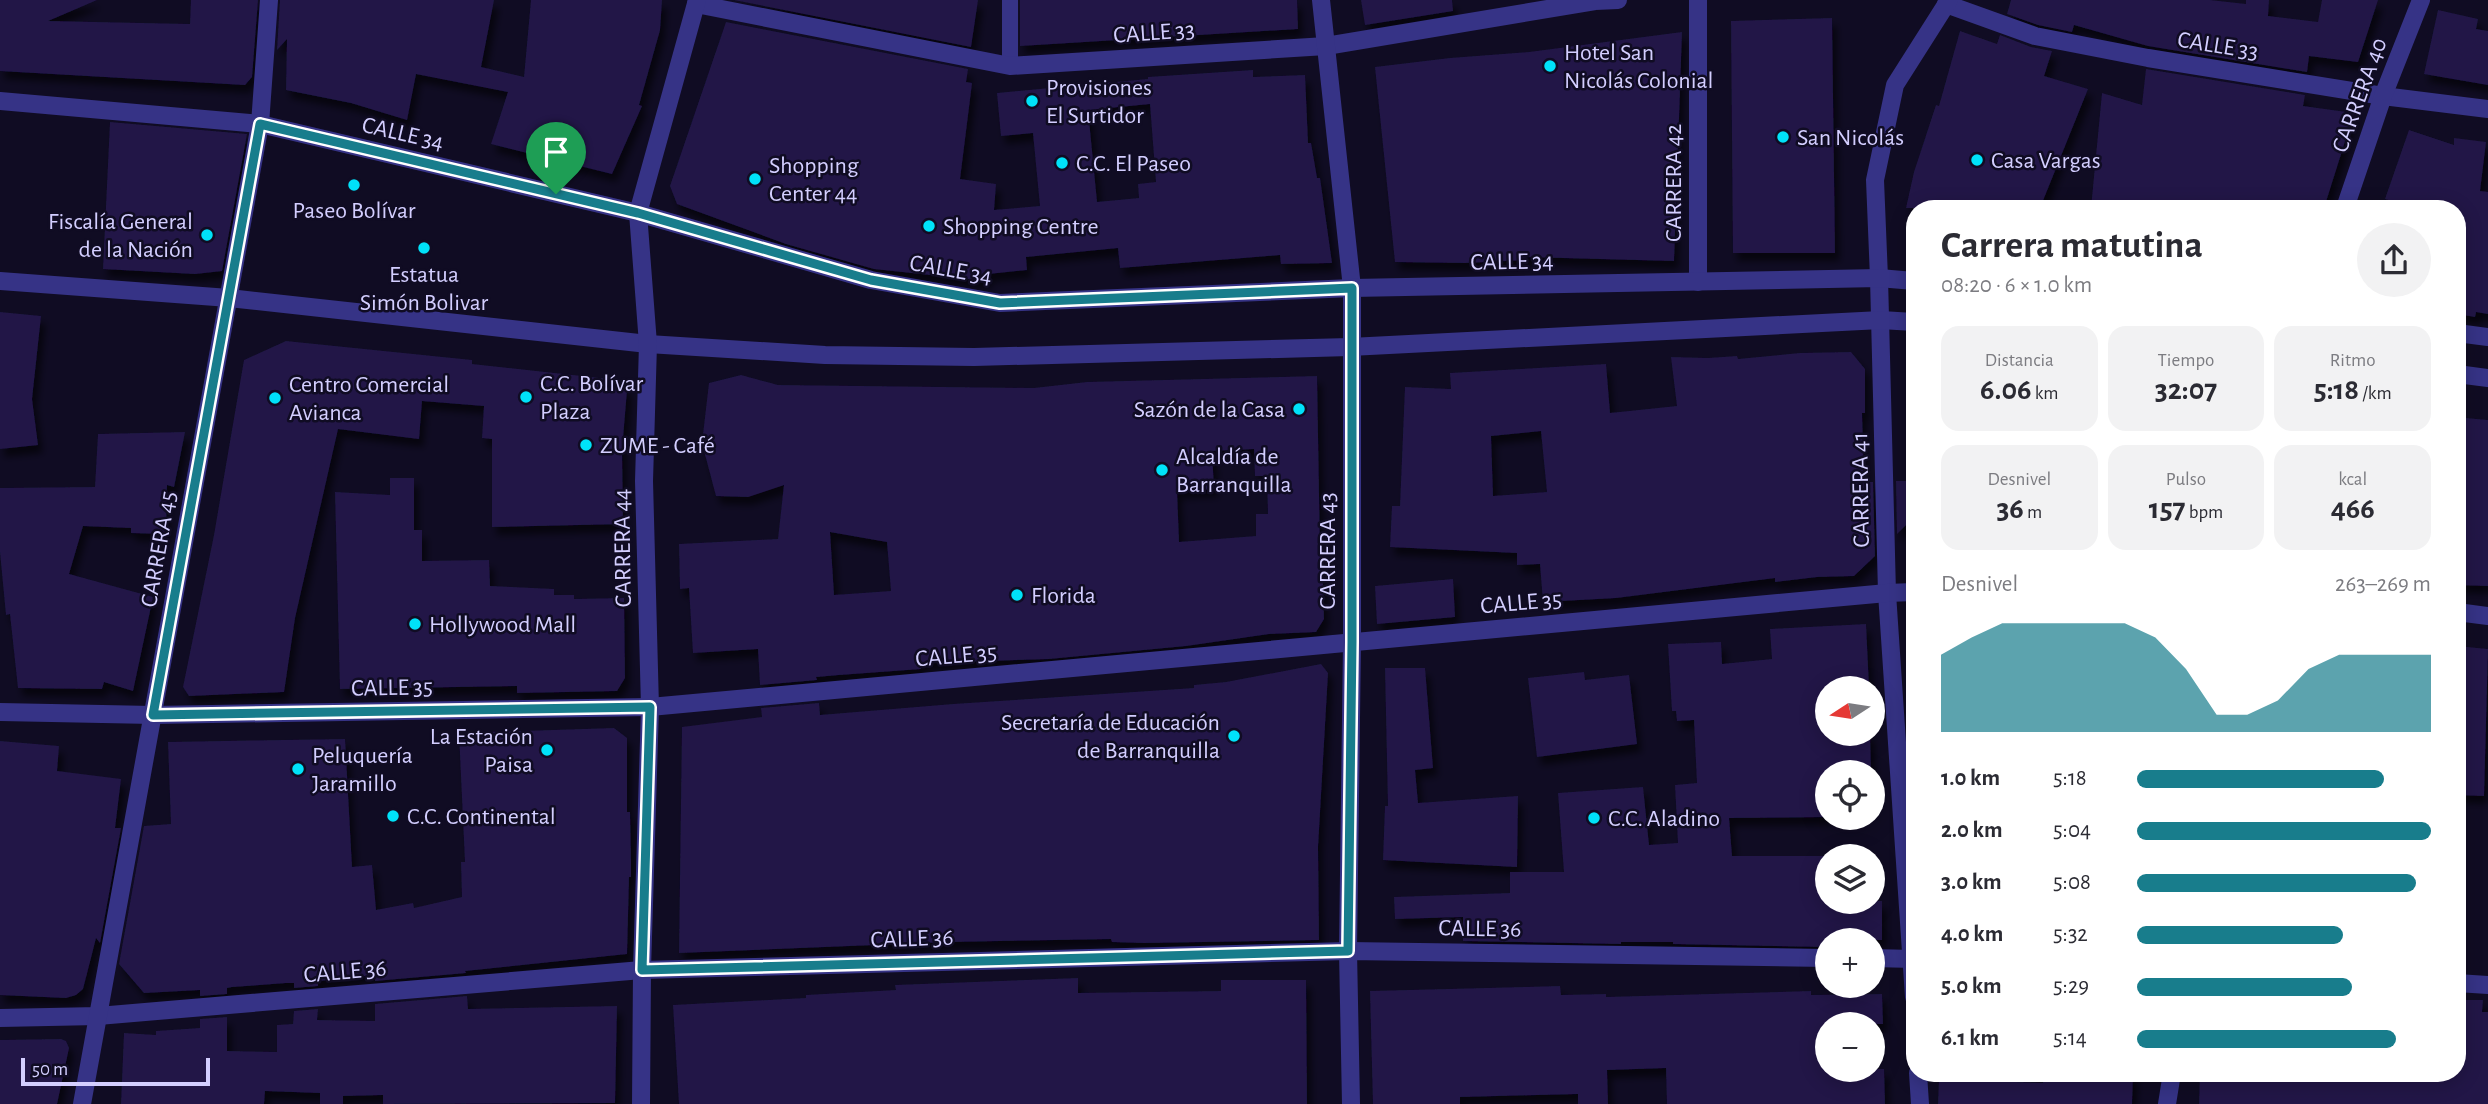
<!DOCTYPE html>
<html lang="es">
<meta charset="utf-8">
<style>
:root{--surface:#fff;--page:#f2f2f3;--text:#2b2b33;--muted:#7c7c81;--accent:#187d8c}
body{margin:0;font-family:"Alegreya Sans",sans-serif;background:var(--page);color:var(--text);height:100vh;display:flex;flex-direction:column;font-size:26px;white-space:nowrap}
*{box-sizing:border-box;margin:0}
p{font-size:23px;color:var(--muted)}
.icon{flex:none;width:38px;height:38px;fill:none;stroke:currentColor;stroke-width:2;stroke-linecap:round;stroke-linejoin:round}
.map{position:relative;flex:1;overflow:hidden}
.sheet{position:absolute;left:1906px;top:200px;width:560px;height:882px;display:flex;flex-direction:column;background:var(--surface);border-radius:28px;box-shadow:0 4px 18px #0003}
.sheet>*{flex:none}
.needle{width:46px;rotate:258deg}
.buttons{position:absolute;left:1815px;top:676px;display:grid;gap:14px}
.buttons a{display:grid;place-items:center;width:70px;height:70px;border-radius:50%;background:var(--surface);box-shadow:0 4px 18px #0003;font-size:35px}
.scale{position:absolute;left:21px;bottom:18px;width:189px;box-sizing:border-box;padding-left:7px;border:4px solid #d3ceff;border-top:0;font-size:19px;line-height:24px;white-space:nowrap;color:#d3ceff;-webkit-text-stroke:5px #100c23;paint-order:stroke}
.pin{position:absolute;display:grid;place-items:center;width:60px;height:60px;color:#fff;margin:-72px -30px;border-radius:50% 50% 50% 0;rotate:-45deg;box-shadow:0 0 7px #0007}
.pin .icon{rotate:45deg}
.round{display:grid;place-items:center;flex:none;width:74px;height:74px;border-radius:37px;background:var(--page)}
.overview{display:flex;align-items:center;justify-content:space-between;height:119px;padding:0 35px}
h1{font-size:38px;font-weight:600;line-height:52px}
.figures{display:grid;grid-template-columns:repeat(3,1fr);gap:10px;height:119px;padding:7px 35px}
.figures div{display:grid;align-content:center;border-radius:18px;background:var(--page);text-align:center}
.figures b{font-size:30px;font-weight:600}
.figures small{font-size:19px;font-weight:400}
.figures p{font-size:19px}
.chart{height:196px;padding:14px 35px}
.chart p{display:flex;justify-content:space-between}
.chart svg{width:100%;height:126px;margin-top:7px;fill:var(--accent);opacity:.7}
ul{padding:0 35px;list-style:none;font-size:23px}
li{display:grid;grid-template-columns:112px 84px 1fr;align-items:center;height:52px}
li i{height:18px;border-radius:9px;background:var(--accent)}
.map>svg:first-child{display:block}
.building{fill:#201746;fill-rule:evenodd;filter:url(#shadow)}
.lines{fill:none;stroke-linecap:round;stroke-linejoin:round}
.service{stroke:#363386;stroke-width:16}
.pedestrian{stroke:#363386;stroke-width:18}
.minor{stroke:#363386;stroke-width:18}
.tertiary{stroke:#363386;stroke-width:18}
.route-casing{stroke:#fff;stroke-width:14}
.route{stroke:#187d8c;stroke-width:9}
.poi-dot{fill:#00e2f9;stroke:#100c23;stroke-width:2.5}
.labels{text-anchor:middle;stroke-width:5;stroke-linejoin:round;paint-order:stroke}
.street-label{font-size:24px;fill:#d3ceff;stroke:#100c23}
.poi-label{font-size:24px;fill:#d3ceff;stroke:#100c23;text-anchor:start}
</style>
<div class="map">
<svg width="2488" height="1104" viewBox="0 0 2488 1104">
<defs>
<filter id="shadow"><feDropShadow dx="4.5" dy="8" stdDeviation="3.5" flood-color="#0009"/></filter>
</defs>
<rect width="100%" height="100%" fill="#100c23"/>
<!-- building -->
<g class="building">
<polygon points="0,0 97,0 48,21 190,24 191,0 258,0 252,77 245,85 0,71"/>
<polygon points="280,0 494,0 481,67 524,77 531,0 662,0 660,30 639,105 642,106 612,174 491,144 508,92 416,74 407,120 351,103 286,90 287,39 277,50"/>
<polygon points="734,0 978,0 971,47"/>
<polygon points="1020,0 1297,0 1298,29 1020,46"/>
<polygon points="1361,0 1452,0 1453,11 1365,25"/>
<polygon points="2011,0 2210,0 2246,4 2246,0 2269,0 2268,16 2318,22 2322,0 2378,0 2358,62 2309,56 2307,72 2148,46 2074,25 2072,32 2038,25 2007,14"/>
<polygon points="2438,10 2478,19 2476,29 2488,31 2488,85 2424,74"/>
<polygon points="1832,18 1835,253 1733,253 1731,21"/>
<path d="M 726,22 L 968,69 L 966,82 L 972,83 L 960,179 L 996,184 L 994,210 L 1040,206 L 1033,133 L 1001,136 L 997,93 L 1148,79 L 1148,77 L 1253,70 L 1253,77 L 1305,75 L 1308,143 L 1311,143 L 1317,178 L 1320,178 L 1332,263 L 1281,264 L 1280,255 L 1120,268 L 1118,248 L 1026,257 L 1027,270 L 988,274 L 987,281 L 874,269 L 786,244 L 677,204 L 670,186 ZM 1150,104 L 1156,182 L 1138,184 L 1139,198 L 1097,202 L 1088,110 Z"/>
<polygon points="1960,31 1997,44 2000,35 2031,47 2052,51 2044,76 2088,89 2040,208 1906,208 1914,172 1936,105 1939,106"/>
<polygon points="1682,32 1674,261 1526,257 1526,260 1465,263 1395,262 1375,67 1450,58 1529,52"/>
<polygon points="2146,69 2305,95 2303,106 2354,113 2324,208 2091,208 2102,93 2142,105"/>
<polygon points="110,122 247,134 222,271 195,274 103,269"/>
<polygon points="2409,130 2454,145 2454,138 2486,142 2480,191 2488,192 2488,314 2476,312 2475,317 2457,314 2457,208 2416,208 2385,199"/>
<polygon points="0,312 41,316 32,399 38,445 0,449"/>
<polygon points="286,341 472,360 472,364 618,380 627,390 622,450 623,524 492,527 492,439 482,438 484,406 422,401 419,439 338,429 295,618 284,692 189,696 183,687 214,535 244,360"/>
<path d="M 1851,352 L 1865,369 L 1865,413 L 1862,413 L 1864,482 L 1873,482 L 1875,556 L 1854,576 L 1817,577 L 1775,582 L 1775,578 L 1616,598 L 1543,602 L 1540,564 L 1517,565 L 1517,553 L 1390,547 L 1392,506 L 1400,506 L 1405,387 L 1451,389 L 1450,373 L 1606,364 L 1610,413 L 1677,406 L 1671,357 L 1708,358 L 1737,356 L 1738,359 L 1800,353 ZM 1541,431 L 1547,492 L 1493,496 L 1491,436 Z"/>
<path d="M 741,375 L 778,385 L 1034,388 L 1087,382 L 1317,376 L 1320,553 L 1322,552 L 1324,619 L 1316,632 L 1269,634 L 1186,646 L 1049,659 L 921,663 L 921,669 L 839,675 L 816,677 L 817,680 L 760,685 L 758,649 L 693,653 L 689,588 L 680,589 L 679,544 L 778,539 L 784,485 L 748,497 L 716,496 L 702,443 L 709,383 ZM 1254,449 L 1255,476 L 1267,476 L 1268,514 L 1256,514 L 1256,536 L 1179,542 L 1177,491 L 1214,489 L 1212,451 ZM 830,532 L 887,542 L 891,591 L 834,595 Z"/>
<polygon points="2466,418 2488,420 2488,586 2457,585 2457,502"/>
<polygon points="185,432 174,487 167,485 166,534 131,533 131,528 83,526 69,574 153,597 133,691 104,682 102,689 18,688 10,614 6,615 0,552 0,488 95,487 98,434"/>
<polygon points="390,478 414,478 414,530 422,530 422,561 489,560 490,586 554,589 554,595 574,595 574,599 624,598 625,678 617,691 517,693 517,686 340,689 335,492 390,495"/>
<polygon points="1896,481 1914,481 1914,517 1897,534"/>
<polygon points="1453,579 1455,617 1377,624 1375,586"/>
<polygon points="1866,624 1869,688 1827,688 1827,733 1870,733 1871,772 1827,772 1827,817 1729,818 1732,856 1827,856 1827,901 1882,901 1882,940 1827,940 1827,947 1673,944 1673,942 1621,942 1621,944 1463,941 1463,917 1395,919 1394,897 1510,893 1510,872 1564,872 1558,793 1643,787 1649,845 1678,843 1675,785 1697,783 1694,720 1677,721 1676,711 1672,711 1668,644 1721,642 1722,664 1772,659 1770,629"/>
<polygon points="2457,646 2488,649 2484,796 2457,795"/>
<polygon points="1321,664 1328,673 1318,847 1319,940 1144,943 1112,942 1111,939 948,942 679,953 682,727 762,717 761,708 819,703 820,715 953,704 1194,688 1194,685 1226,682"/>
<polygon points="1385,668 1425,668 1433,768 1415,770 1418,803 1518,796 1517,867 1383,860 1385,806 1388,806"/>
<polygon points="1584,672 1585,680 1629,675 1637,744 1537,757 1528,678"/>
<polygon points="614,728 627,738 627,812 630,812 631,861 631,877 629,877 627,954 465,971 466,973 375,981 375,975 318,981 318,986 294,988 294,983 286,983 232,987 227,988 227,994 200,996 200,990 144,993 119,964 144,826 171,824 168,742 345,739 352,867 372,865 376,910 413,903 414,908 462,897 461,862 465,862 459,733"/>
<polygon points="0,741 59,746 57,771 121,779 115,828 121,828 100,943 96,938 83,989 76,995 66,998 0,995"/>
<polygon points="1078,978 1078,993 1221,991 1221,980 1306,980 1307,1104 679,1104 673,1005 806,998 806,995 896,990 895,985"/>
<polygon points="1560,986 1561,995 1606,994 1606,997 1811,991 1811,995 1882,994 1883,1024 1827,1024 1827,1069 1884,1069 1885,1104 1667,1104 1666,1068 1607,1070 1608,1104 1578,1104 1578,1094 1460,1097 1460,1104 1373,1104 1370,991"/>
<polygon points="467,996 468,1009 617,1006 615,1103 383,1104 383,1095 343,1096 343,1104 320,1104 320,1093 265,1091 264,1104 121,1104 124,1033 156,1035 156,1031 200,1028 200,1019 227,1017 227,1051 277,1052 277,1025 293,1024 294,1011 318,1009 317,1020 375,1021 375,1004"/>
<polygon points="2462,1000 2483,1000 2482,1012 2488,1012 2488,1104 2199,1104 2200,1073 2457,1073 2457,1013 2461,1013"/>
<polygon points="61,1039 66,1041 69,1048 57,1104 0,1104 0,1040"/>
<polygon points="2044,1073 2133,1073 2132,1104 1938,1104 1939,1079 2043,1083"/>
</g>
<g class="lines">
<!-- service -->
<polyline class="service" points="1010,0 1010,66"/>
<!-- pedestrian -->
<g class="pedestrian">
<polyline points="1946,4 2035,36 2148,58 2383,96"/>
<polyline points="1326,46 1595,1 1618,0"/>
<polyline points="1879,278 1875,180 1895,85 1949,0"/>
<polyline points="1698,282 1698,0"/>
</g>
<!-- minor -->
<g class="minor">
<polyline points="696,4 1010,66 1326,46"/>
<polyline points="2383,96 2488,109"/>
<polyline points="1879,278 1887,593 1914,997"/>
<polyline points="0,712 153,715 650,707"/>
<polyline points="1872,958 1914,959"/>
<polyline points="2457,983 2488,985"/>
<polyline points="0,1018 98,1016 642,970 1348,951 1827,958"/>
<polyline points="1918,1073 1920,1104"/>
<polyline points="82,1104 260,124 269,0"/>
</g>
<!-- tertiary -->
<g class="tertiary">
<polyline points="1321,0 1352,288 1352,642 1348,951 1351,1104"/>
<polyline points="0,101 260,124 638,213 871,280 1000,303 1352,288 1879,278 1914,281"/>
<polyline points="2345,208 2383,96 2421,0"/>
<polyline points="0,281 229,298 648,344 825,355 974,357 1350,347 1881,320 1914,322"/>
<polyline points="2457,333 2488,337"/>
<polyline points="2457,374 2488,378"/>
<polyline points="2457,612 2488,616"/>
<polyline points="650,707 1887,593 1914,592"/>
<polyline points="641,1104 642,970 650,707 644,481 648,344 638,213 697,0"/>
<polyline points="2167,1104 2172,1073"/>
</g>
</g>
<g class="lines">
<!-- route casing -->
<g class="route-casing">
<polygon id="route" points="260,124 638,213 871,280 1000,303 1352,288 1352,642 1348,951 642,970 650,707 153,715"/>
</g>
<!-- route -->
<use href="#route" class="route"/>
</g>
<!-- markers -->
<g class="poi-dot">
<circle cx="1550" cy="66" r="7"/>
<circle cx="1032" cy="101" r="7"/>
<circle cx="1783" cy="137" r="7"/>
<circle cx="1977" cy="160" r="7"/>
<circle cx="1062" cy="163" r="7"/>
<circle cx="755" cy="179" r="7"/>
<circle cx="354" cy="185" r="7"/>
<circle cx="929" cy="226" r="7"/>
<circle cx="207" cy="235" r="7"/>
<circle cx="424" cy="248" r="7"/>
<circle cx="526" cy="397" r="7"/>
<circle cx="275" cy="398" r="7"/>
<circle cx="1299" cy="409" r="7"/>
<circle cx="586" cy="445" r="7"/>
<circle cx="1162" cy="470" r="7"/>
<circle cx="1017" cy="595" r="7"/>
<circle cx="415" cy="624" r="7"/>
<circle cx="1234" cy="736" r="7"/>
<circle cx="547" cy="750" r="7"/>
<circle cx="298" cy="769" r="7"/>
<circle cx="393" cy="816" r="7"/>
<circle cx="1594" cy="818" r="7"/>
</g>
<g class="labels">
<!-- street labels -->
<g class="street-label">
<text transform="translate(1154 32) rotate(-4)" y="8">CALLE 33</text>
<text transform="translate(2218 45) rotate(9)" y="8">CALLE 33</text>
<text transform="translate(2359 95) rotate(-70)" y="8">CARRERA 40</text>
<text transform="translate(403 133) rotate(13)" y="8">CALLE 34</text>
<text transform="translate(1673 183) rotate(-90)" y="8">CARRERA 42</text>
<text transform="translate(1512 261) rotate(-1)" y="8">CALLE 34</text>
<text transform="translate(951 269) rotate(10)" y="8">CALLE 34</text>
<text transform="translate(1860 490) rotate(-91)" y="8">CARRERA 41</text>
<text transform="translate(622 548) rotate(-91)" y="8">CARRERA 44</text>
<text transform="translate(158 549) rotate(-80)" y="8">CARRERA 45</text>
<text transform="translate(1327 551) rotate(-90)" y="8">CARRERA 43</text>
<text transform="translate(1521 602) rotate(-5)" y="8">CALLE 35</text>
<text transform="translate(956 655) rotate(-5)" y="8">CALLE 35</text>
<text transform="translate(392 687) rotate(-1)" y="8">CALLE 35</text>
<text transform="translate(1480 928) rotate(1)" y="8">CALLE 36</text>
<text transform="translate(912 938) rotate(-2)" y="8">CALLE 36</text>
<text transform="translate(345 971) rotate(-5)" y="8">CALLE 36</text>
</g>
<!-- poi labels -->
<g class="poi-label">
<text x="1564" y="60">Hotel San<tspan x="1564" dy="28">Nicolás Colonial</tspan></text>
<text x="1046" y="95">Provisiones<tspan x="1046" dy="28">El Surtidor</tspan></text>
<text x="1797" y="145">San Nicolás</text>
<text x="1991" y="168">Casa Vargas</text>
<text x="1076" y="171">C.C. El Paseo</text>
<text x="769" y="173">Shopping<tspan x="769" dy="28">Center 44</tspan></text>
<text x="354" y="218" text-anchor="middle">Paseo Bolívar</text>
<text x="193" y="229" text-anchor="end">Fiscalía General<tspan x="193" dy="28">de la Nación</tspan></text>
<text x="943" y="234">Shopping Centre</text>
<text x="424" y="282" text-anchor="middle">Estatua<tspan x="424" dy="28">Simón Bolivar</tspan></text>
<text x="540" y="391">C.C. Bolívar<tspan x="540" dy="28">Plaza</tspan></text>
<text x="289" y="392">Centro Comercial<tspan x="289" dy="28">Avianca</tspan></text>
<text x="1285" y="417" text-anchor="end">Sazón de la Casa</text>
<text x="600" y="453">ZUME - Café</text>
<text x="1176" y="464">Alcaldía de<tspan x="1176" dy="28">Barranquilla</tspan></text>
<text x="1031" y="603">Florida</text>
<text x="429" y="632">Hollywood Mall</text>
<text x="1220" y="730" text-anchor="end">Secretaría de Educación<tspan x="1220" dy="28">de Barranquilla</tspan></text>
<text x="533" y="744" text-anchor="end">La Estación<tspan x="533" dy="28">Paisa</tspan></text>
<text x="312" y="763">Peluquería<tspan x="312" dy="28">Jaramillo</tspan></text>
<text x="407" y="824">C.C. Continental</text>
<text x="1608" y="826">C.C. Aladino</text>
</g>
</g>
</svg>
<div class="buttons">
<a><svg class="needle" viewBox="-14 -14 28 28"><path d="M0-13l5 13h-10z" fill="#e53935"/><path d="M0 13l5-13h-10z" fill="#7c7c81"/></svg></a>
<a><svg class="icon" aria-label="locate" viewBox="0 0 24 24"><circle cx="12" cy="12" r="6"/><path d="M12 2v4M12 18v4M2 12h4M18 12h4"/></svg></a>
<a><svg class="icon" aria-label="layers" viewBox="0 0 24 24"><path d="M12 4l9 5-9 5-9-5zM3 14l9 5 9-5"/></svg></a>
<a>+</a>
<a>−</a>
</div>
<div class="scale">50 m</div>
<div class="pin" style="left:556px;top:194px;background:#1e9e55"><svg class="icon" aria-label="arrive" viewBox="0 0 24 24"><path d="M6 21V4h12l-3 4 3 4H6"/></svg></div>
<section class="sheet">
<div class="overview"><div><h1>Carrera matutina</h1><p>08:20 · 6 × 1.0 km</p></div><a class="round"><svg class="icon" aria-label="share" viewBox="0 0 24 24"><path d="M12 15V3M7 8l5-5 5 5M5 13v7h14v-7"/></svg></a></div>
<div class="figures">
<div><p>Distancia</p><b>6.06<small> km</small></b></div>
<div><p>Tiempo</p><b>32:07</b></div>
<div><p>Ritmo</p><b>5:18<small> /km</small></b></div>
</div>
<div class="figures">
<div><p>Desnivel</p><b>36<small> m</small></b></div>
<div><p>Pulso</p><b>157<small> bpm</small></b></div>
<div><p>kcal</p><b>466</b></div>
</div>
<div class="chart"><p><span>Desnivel</span>263–269 m</p>
<svg viewBox="0 0 160 44" preserveAspectRatio="none"><path d="M0 44V17L10 11L20 6L30 6L40 6L50 6L60 6L70 11L80 22L90 38L100 38L110 33L120 22L130 17L140 17L150 17L160 17V44z"/></svg>
</div>
<ul>
<li><b>1.0 km</b>5:18<i style="width:84%"></i></li>
<li><b>2.0 km</b>5:04<i style="width:100%"></i></li>
<li><b>3.0 km</b>5:08<i style="width:95%"></i></li>
<li><b>4.0 km</b>5:32<i style="width:70%"></i></li>
<li><b>5.0 km</b>5:29<i style="width:73%"></i></li>
<li><b>6.1 km</b>5:14<i style="width:88%"></i></li>
</ul>
</section>
</div>
